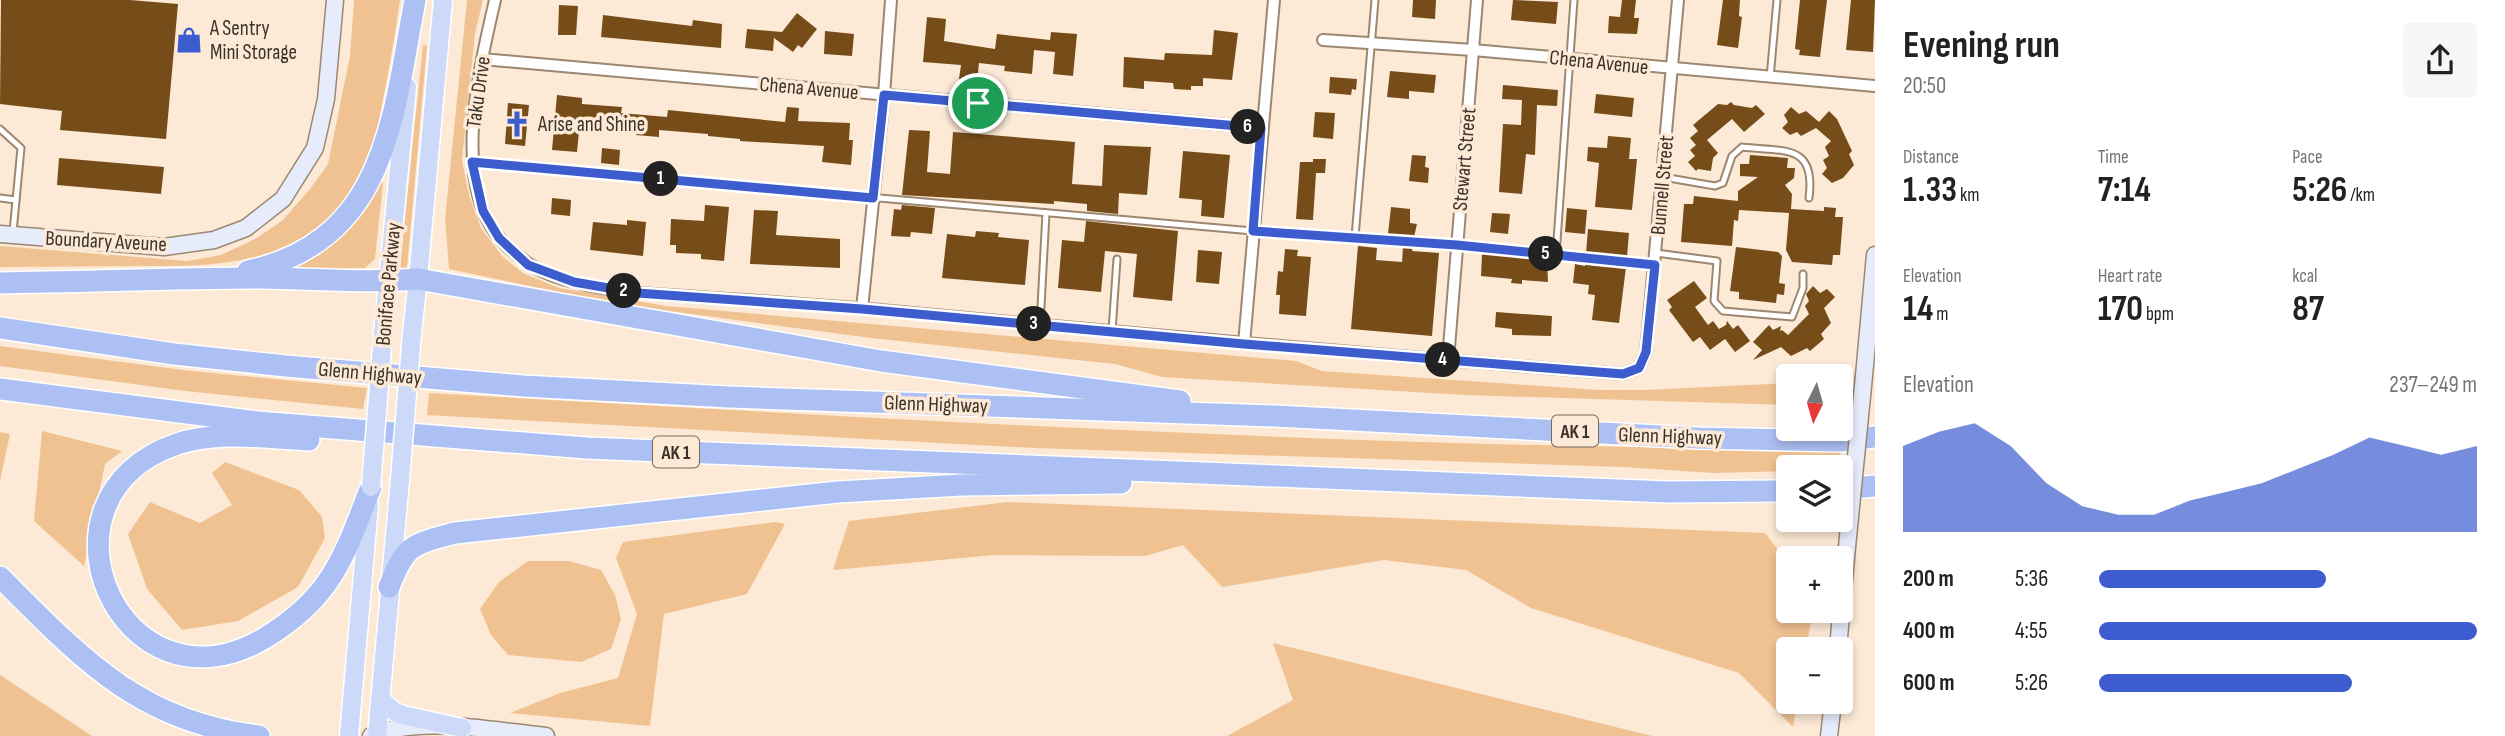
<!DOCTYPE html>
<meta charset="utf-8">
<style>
:root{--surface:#fff;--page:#f6f6f6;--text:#222;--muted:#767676;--accent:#3d5dcf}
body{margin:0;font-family:"Sofia Sans Condensed",sans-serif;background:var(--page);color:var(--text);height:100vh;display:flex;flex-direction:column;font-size:26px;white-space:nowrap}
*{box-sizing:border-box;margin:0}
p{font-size:23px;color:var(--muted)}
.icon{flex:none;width:38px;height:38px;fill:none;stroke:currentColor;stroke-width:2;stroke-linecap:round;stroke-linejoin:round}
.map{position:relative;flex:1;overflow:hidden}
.details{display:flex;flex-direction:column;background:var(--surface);width:630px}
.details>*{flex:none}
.needle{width:46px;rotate:185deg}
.controls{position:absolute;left:1776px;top:364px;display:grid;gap:14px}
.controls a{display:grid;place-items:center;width:77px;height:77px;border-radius:7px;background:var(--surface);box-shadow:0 4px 10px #0003;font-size:35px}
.pin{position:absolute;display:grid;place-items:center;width:60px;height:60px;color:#fff;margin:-30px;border:4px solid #fff;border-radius:50%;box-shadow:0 2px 7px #0007}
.km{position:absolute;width:35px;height:35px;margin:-18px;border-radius:50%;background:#222;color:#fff;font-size:19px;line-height:35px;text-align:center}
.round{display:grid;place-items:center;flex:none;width:74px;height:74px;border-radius:7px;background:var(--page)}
.overview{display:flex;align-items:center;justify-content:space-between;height:119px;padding:0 28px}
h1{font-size:38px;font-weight:700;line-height:52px}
.metrics{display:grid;grid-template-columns:repeat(3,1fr);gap:10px;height:119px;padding:7px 28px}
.metrics div{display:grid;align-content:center}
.metrics b{font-size:35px;font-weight:700}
.metrics small{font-size:19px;font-weight:400}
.metrics p{font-size:19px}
.chart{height:196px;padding:14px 28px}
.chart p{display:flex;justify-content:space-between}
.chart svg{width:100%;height:126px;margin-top:7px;fill:var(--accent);opacity:.7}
ul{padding:0 28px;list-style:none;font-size:23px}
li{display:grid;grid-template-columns:112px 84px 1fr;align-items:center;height:52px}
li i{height:18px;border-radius:9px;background:var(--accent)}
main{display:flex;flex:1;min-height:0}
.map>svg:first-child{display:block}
.green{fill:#f1c291}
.building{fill:#764d19}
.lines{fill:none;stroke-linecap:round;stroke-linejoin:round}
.lane-casing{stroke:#9c8771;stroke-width:9}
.street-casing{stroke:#9c8771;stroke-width:14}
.secondary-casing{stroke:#9c8771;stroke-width:19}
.primary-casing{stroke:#fff;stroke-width:21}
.highway-casing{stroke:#fff;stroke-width:24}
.lane{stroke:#fff;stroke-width:5}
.street{stroke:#fff;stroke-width:10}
.secondary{stroke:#e6ecfb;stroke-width:16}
.primary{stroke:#cdd9f8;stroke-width:18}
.highway{stroke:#acc0f3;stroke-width:21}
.secondary-bridge-casing{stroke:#9c8771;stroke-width:19;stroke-linecap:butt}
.primary-bridge-casing{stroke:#fff;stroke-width:21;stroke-linecap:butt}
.secondary-bridge{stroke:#e6ecfb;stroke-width:16}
.primary-bridge{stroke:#cdd9f8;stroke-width:18}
.route-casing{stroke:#fff;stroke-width:14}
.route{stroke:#3d5dcf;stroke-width:9}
.labels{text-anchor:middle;stroke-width:7;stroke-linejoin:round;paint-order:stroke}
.shield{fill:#fce9d6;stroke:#766a5e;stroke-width:2}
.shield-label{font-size:19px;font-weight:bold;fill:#3c332a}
.poi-label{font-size:21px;fill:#3c332a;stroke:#fce9d6;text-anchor:start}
.street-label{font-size:21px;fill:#3c332a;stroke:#fce9d6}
</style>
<main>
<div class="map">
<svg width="1875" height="736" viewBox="0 0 1875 736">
<rect width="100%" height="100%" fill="#fce9d6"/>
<!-- green -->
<g class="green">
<path d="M 354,0 L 400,0 C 395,35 389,70 382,105 C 379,119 377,133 373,146 C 332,261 244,267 138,266 C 92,266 46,267 0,267 L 0,246 L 187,261 L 221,255 L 255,239 L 282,221 L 310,189 L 328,164 L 350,56 Z"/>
<polygon points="467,0 483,0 475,34 462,160 469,195 481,228 502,256 523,273 559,288 666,306 1296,361 1322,371 1600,390 1645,390 1788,383 1788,405 1465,395 1162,377 1115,364 871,338 684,313 606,302 449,269 445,219"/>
<polygon points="423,45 427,46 407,268 404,269 400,266"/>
<polygon points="378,182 383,183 375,259 365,268 294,270 294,266 336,238 368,206"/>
<polygon points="0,346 183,370 367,388 363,409 185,391 0,366"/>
<path d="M 429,393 C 899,419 1370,449 1841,449 L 1839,467 L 1788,467 L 1788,471 L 1714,473 L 1623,467 L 1034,448 L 427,415 Z"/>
<polygon points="42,431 122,451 105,464 84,566 34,521"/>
<polygon points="0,432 10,434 0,481"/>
<polygon points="225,462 299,490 322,517 325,538 298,587 238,621 182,630 147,589 128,534 150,502 200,523 232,505 212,473"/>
<polygon points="1008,502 1765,533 1788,563 1788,611 1813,611 1806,649 1788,649 1788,702 1797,702 1793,727 1739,673 1531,608 1466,570 1384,560 1222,587 1183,545 1145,556 994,555 833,570 849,521"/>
<polygon points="775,522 785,524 747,594 664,614 650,726 510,713 560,693 618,678 637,614 616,558 623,542"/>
<polygon points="528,561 569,561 601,570 615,595 621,619 611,649 581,662 508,655 491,635 480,609 499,582"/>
<polygon points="1273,643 1652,736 1227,736 1293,700"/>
<polygon points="0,675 92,736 0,736"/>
</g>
<!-- building -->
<g class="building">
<polygon points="1,0 130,0 178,4 166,139 60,130 62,111 0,104"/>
<polygon points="1413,0 1436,0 1435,19 1412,17"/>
<polygon points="1513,0 1558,2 1556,24 1511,20"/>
<polygon points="1622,0 1636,0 1634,18 1639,18 1637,34 1608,33 1609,16 1620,17"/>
<polygon points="1723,0 1740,0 1739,16 1742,17 1738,48 1717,45"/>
<polygon points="1800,0 1827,0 1820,57 1799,55 1800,50 1795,49"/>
<polygon points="1851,0 1875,0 1873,52 1846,50"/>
<polygon points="559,5 578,6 576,35 558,35"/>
<polygon points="797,13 817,29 802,48 798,45 793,52 774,38 773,51 745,48 747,29 782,32"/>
<polygon points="603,15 692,26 693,20 722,24 721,48 601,37"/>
<polygon points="927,17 946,19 944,41 995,49 997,34 1050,40 1051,32 1077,34 1073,76 1053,74 1055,52 1034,50 1032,74 1004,71 1005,66 979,63 977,81 959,79 961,65 923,62"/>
<polygon points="1214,30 1238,33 1232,80 1203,78 1203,86 1191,86 1191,90 1174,89 1173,83 1144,81 1144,89 1123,87 1124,57 1164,60 1165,53 1212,55"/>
<polygon points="825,31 854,34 852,56 824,54"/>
<polygon points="1390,71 1436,75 1434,93 1409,91 1409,99 1387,97"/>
<polygon points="1330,77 1357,79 1356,90 1352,89 1351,95 1329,93"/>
<polygon points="1503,85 1558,90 1557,106 1537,105 1535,155 1526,154 1522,194 1499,192 1503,124 1521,125 1522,100 1502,99"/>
<polygon points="1596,94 1634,98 1632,117 1594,113"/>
<polygon points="557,95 582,98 582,104 622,107 621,113 667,117 668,110 785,122 787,107 799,108 798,121 850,123 849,140 853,140 851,165 822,162 824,146 740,141 740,139 708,136 708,134 659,130 659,137 636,135 637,126 580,121 577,152 552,150"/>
<polygon points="1731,102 1734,105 1752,108 1756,105 1765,114 1744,132 1732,119 1707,140 1718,153 1713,158 1711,171 1698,169 1696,171 1688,162 1695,156 1690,150 1696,145 1690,138 1698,131 1693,125 1718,104 1727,105"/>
<polygon points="508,103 529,105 525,146 505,144"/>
<polygon points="1791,107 1799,114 1806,111 1819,122 1829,111 1837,119 1852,151 1849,154 1854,165 1843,178 1832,183 1822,174 1827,168 1823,160 1829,156 1825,147 1831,141 1816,128 1801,136 1797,132 1790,135 1782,128 1788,122 1784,115"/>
<polygon points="1315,112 1335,113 1333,139 1313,137"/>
<polygon points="909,130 930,131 927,172 950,174 953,132 1075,142 1072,184 1102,186 1104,145 1151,147 1147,195 1119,193 1118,214 1087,211 1087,204 1054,201 1054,204 902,195"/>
<polygon points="1608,136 1631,138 1629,159 1637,159 1632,210 1595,207 1599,163 1587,161 1588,147 1607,148"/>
<polygon points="602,148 620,150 619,165 601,163"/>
<polygon points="1183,151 1230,155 1224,218 1201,216 1202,200 1179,198"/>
<polygon points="1412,155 1426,156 1425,167 1429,168 1428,183 1409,181"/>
<polygon points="1750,155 1788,158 1787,168 1795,168 1794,178 1785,185 1792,194 1791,209 1824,211 1824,207 1836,208 1835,217 1843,217 1840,255 1833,255 1832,265 1792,262 1786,250 1789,213 1739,210 1738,221 1734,220 1732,246 1681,242 1684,204 1693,204 1694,196 1738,201 1738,191 1758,177 1740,176 1740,164 1749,164"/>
<polygon points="59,158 164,167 161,194 57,185"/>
<polygon points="1313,159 1326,159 1325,173 1316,173 1313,220 1296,219 1300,162 1313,162"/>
<polygon points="552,198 571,200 570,216 551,214"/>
<polygon points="705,205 729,207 724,261 701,259 701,254 676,253 676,245 670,245 671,219 704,221"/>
<polygon points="902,205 935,208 932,234 911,232 910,237 891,236 894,209 901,210"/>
<polygon points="1391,207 1410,209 1410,223 1417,224 1414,237 1388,234"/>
<polygon points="1567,208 1587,210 1585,234 1565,232"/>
<polygon points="754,210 778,211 776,235 840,239 840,268 750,264"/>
<polygon points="1492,213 1510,214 1508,234 1490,232"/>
<polygon points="627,220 646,222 643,256 590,250 593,222 627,225"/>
<polygon points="1086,221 1178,231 1172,301 1133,297 1137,254 1105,251 1101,292 1058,288 1062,240 1084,242"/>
<polygon points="1588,229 1629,233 1627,257 1586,253"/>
<polygon points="976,231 999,233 998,237 1029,240 1025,285 942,278 947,234 975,237"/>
<polygon points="1358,246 1377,248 1376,260 1402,262 1403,247 1413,247 1412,251 1439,253 1432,336 1351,329"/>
<polygon points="1736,247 1778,252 1782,256 1779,283 1785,284 1784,295 1777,294 1776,303 1739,299 1739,292 1730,291"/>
<polygon points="1285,249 1298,250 1297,256 1311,257 1306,316 1279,314 1280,295 1276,295 1278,271 1283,272"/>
<polygon points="1198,250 1222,252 1219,284 1196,282"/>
<polygon points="1482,254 1547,259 1548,282 1522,280 1522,284 1511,283 1512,279 1481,276"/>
<polygon points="1585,263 1626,267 1619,323 1592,320 1595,295 1588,294 1589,285 1573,283 1575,264 1585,266"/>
<polygon points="1694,281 1707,298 1695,307 1708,325 1713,321 1719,329 1726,325 1727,321 1733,329 1738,325 1750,341 1735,352 1725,339 1710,350 1700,337 1693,342 1669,310 1672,307 1667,300"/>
<polygon points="1813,286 1820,293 1827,289 1835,297 1824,308 1831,323 1821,334 1824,339 1810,351 1807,348 1791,356 1781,347 1753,360 1762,350 1753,342 1769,325 1773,330 1781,326 1780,331 1782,330 1788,335 1809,314 1805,306 1809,301 1806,294"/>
<polygon points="1496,312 1552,316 1551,336 1512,335 1512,329 1495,327"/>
</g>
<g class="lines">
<!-- lane casing -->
<g class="lane-casing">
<g id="lane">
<polyline points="1770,78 1777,0"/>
<polyline points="0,129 21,148 13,232"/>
<polyline points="472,162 1253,231 1457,245 1655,265"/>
<path d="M 1663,177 L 1715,186 L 1723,183 L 1732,156 L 1742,147 C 1784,152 1816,143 1809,198"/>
<polyline points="0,198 16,200"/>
<polyline points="1355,237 1375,0"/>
<polyline points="1656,253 1717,261 1714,301 1723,311 1792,317 1803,288 1803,274"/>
<polyline points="1556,255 1574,0"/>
<polyline points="1040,325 1046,213"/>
<polyline points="1112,331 1117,259"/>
</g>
</g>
<!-- street casing -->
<g class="street-casing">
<g id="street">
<path d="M 495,0 C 480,66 449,187 503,242 C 524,264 544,275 574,282 C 614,293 658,294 699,297 C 759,301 819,305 880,310 C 1128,333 1375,355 1623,374 L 1639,368 L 1646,352 L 1678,0"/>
<polyline points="1323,40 1473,50 1875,86"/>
<polyline points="482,59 1261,128"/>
<polyline points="862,309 884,95 891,0"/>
<polyline points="1244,344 1274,0"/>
<polyline points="1448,360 1477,0"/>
</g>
</g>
<!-- secondary casing -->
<g class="secondary-casing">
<g id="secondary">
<polyline points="0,234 164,247 214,240 246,228 283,199 315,148 326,99 335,0"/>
<polyline points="1864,376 1875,255"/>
<polyline points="1838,649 1847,547"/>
<path d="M 371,736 C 421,715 493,731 546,736"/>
<polyline points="1829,736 1833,702"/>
</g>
</g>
<!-- primary casing -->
<g class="primary-casing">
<g id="primary">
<polyline points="412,333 418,279 443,0"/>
<polyline points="383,334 407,87"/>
<polyline points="380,699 395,712 403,715 462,728"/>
<polyline points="349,736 369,505"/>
<polyline points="377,736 399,491"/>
</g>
</g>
<!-- highway casing -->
<g class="highway-casing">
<g id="highway">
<path d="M 248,271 C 387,241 393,116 415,0"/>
<path d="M 0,283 C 88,282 175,278 263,278 C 315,279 367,283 418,279 L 881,361 L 1180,401"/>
<polyline points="0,328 174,354 286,366 523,386 729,397 1275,416 1698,438 1840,441 1875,437"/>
<polyline points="0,389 257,422 587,448 1668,492 1788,491"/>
<path d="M 309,440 C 267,438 218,430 177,444 C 22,497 120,721 263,639 C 290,623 316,601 332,575 C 349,548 359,517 371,487"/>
<polyline points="1841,489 1875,486"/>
<path d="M 0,577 C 81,658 139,722 259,736"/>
<path d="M 389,587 C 406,544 411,545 455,533 L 838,492 L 962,485 L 1121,483"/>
</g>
</g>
<!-- lane -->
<use href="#lane" class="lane"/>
<!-- street -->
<use href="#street" class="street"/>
<!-- secondary -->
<use href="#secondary" class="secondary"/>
<!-- primary -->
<use href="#primary" class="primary"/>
<!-- highway -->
<use href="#highway" class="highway"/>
<!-- secondary-bridge casing -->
<g class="secondary-bridge-casing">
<polyline id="secondary-bridge" points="1847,547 1864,376"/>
</g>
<!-- primary-bridge casing -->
<g class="primary-bridge-casing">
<g id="primary-bridge">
<polyline points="371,487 383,334"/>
<polyline points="399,491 412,333"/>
</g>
</g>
<!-- secondary-bridge -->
<use href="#secondary-bridge" class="secondary-bridge"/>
<!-- primary-bridge -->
<use href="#primary-bridge" class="primary-bridge"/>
</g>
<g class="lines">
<!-- route casing -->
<g class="route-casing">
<polygon id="route" points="884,95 1261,128 1253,231 1457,245 1655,265 1646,352 1639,368 1623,374 1244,344 862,309 637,293 574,282 528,265 499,238 483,211 472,162 873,198"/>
</g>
<!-- route -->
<use href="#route" class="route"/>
</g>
<!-- icons -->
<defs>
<g id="shop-bare" transform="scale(2.1)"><path d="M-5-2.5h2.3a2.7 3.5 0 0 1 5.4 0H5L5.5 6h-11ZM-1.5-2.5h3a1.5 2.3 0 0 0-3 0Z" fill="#3d5dcf" stroke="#fce9d6" stroke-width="2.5" paint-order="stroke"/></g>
<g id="church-bare" transform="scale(2.1)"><path d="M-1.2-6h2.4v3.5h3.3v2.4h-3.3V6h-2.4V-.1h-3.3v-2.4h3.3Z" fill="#3d5dcf" stroke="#fce9d6" stroke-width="2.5" paint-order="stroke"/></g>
</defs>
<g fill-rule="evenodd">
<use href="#shop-bare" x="189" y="40"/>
<use href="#church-bare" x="517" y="124"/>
</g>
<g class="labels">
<!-- shield labels -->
<g class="shield">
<rect x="1552" y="415.5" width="46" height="31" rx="5"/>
<rect x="653" y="436.5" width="46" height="31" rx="5"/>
</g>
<g class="shield-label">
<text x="1575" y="438">AK 1</text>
<text x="676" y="459">AK 1</text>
</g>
<!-- poi labels -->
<g class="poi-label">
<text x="210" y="35">A Sentry<tspan x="210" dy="24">Mini Storage</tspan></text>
<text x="538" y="131">Arise and Shine</text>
</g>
<!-- street labels -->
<g class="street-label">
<text transform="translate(1599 62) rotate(6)" y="7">Chena Avenue</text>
<text transform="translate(809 88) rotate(5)" y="7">Chena Avenue</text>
<text transform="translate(478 92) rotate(-82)" y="7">Taku Drive</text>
<text transform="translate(1464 159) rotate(-85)" y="7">Stewart Street</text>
<text transform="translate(1662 185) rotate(-85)" y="7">Bunnell Street</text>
<text transform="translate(106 241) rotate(3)" y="7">Boundary Aveune</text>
<text transform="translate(388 284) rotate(-85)" y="7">Boniface Parkway</text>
<text transform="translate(370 373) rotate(5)" y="7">Glenn Highway</text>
<text transform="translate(936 404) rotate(2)" y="7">Glenn Highway</text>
<text transform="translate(1670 436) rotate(2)" y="7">Glenn Highway</text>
</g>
</g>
</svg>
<div class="controls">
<a><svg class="needle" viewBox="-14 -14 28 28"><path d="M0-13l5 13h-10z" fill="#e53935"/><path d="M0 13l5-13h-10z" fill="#767676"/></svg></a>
<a><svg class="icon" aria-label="layers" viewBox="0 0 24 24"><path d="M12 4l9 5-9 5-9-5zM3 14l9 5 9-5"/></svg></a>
<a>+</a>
<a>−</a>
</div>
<div class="pin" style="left:978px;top:103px;background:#1e9e55"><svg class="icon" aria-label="arrive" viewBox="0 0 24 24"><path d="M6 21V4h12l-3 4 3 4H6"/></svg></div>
<b class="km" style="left:661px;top:179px">1</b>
<b class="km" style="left:624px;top:291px">2</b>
<b class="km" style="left:1034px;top:324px">3</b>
<b class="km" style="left:1443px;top:360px">4</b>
<b class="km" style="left:1546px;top:254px">5</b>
<b class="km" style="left:1248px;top:127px">6</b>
</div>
<section class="details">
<div class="overview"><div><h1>Evening run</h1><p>20:50</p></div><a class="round"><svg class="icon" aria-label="share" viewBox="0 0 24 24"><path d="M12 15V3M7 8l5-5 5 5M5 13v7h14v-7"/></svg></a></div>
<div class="metrics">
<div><p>Distance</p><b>1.33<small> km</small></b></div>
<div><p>Time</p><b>7:14</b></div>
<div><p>Pace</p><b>5:26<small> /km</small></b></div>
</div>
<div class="metrics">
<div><p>Elevation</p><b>14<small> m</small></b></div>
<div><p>Heart rate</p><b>170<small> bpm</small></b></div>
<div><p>kcal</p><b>87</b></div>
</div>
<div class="chart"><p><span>Elevation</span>237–249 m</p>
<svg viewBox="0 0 160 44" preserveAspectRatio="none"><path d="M0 44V14L10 9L20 6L30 14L40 27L50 35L60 38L70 38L80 33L90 30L100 27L110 22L120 17L130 11L140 14L150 17L160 14V44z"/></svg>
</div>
<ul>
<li><b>200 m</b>5:36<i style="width:60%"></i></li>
<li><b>400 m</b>4:55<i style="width:100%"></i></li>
<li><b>600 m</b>5:26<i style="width:67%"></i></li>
</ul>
</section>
</main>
